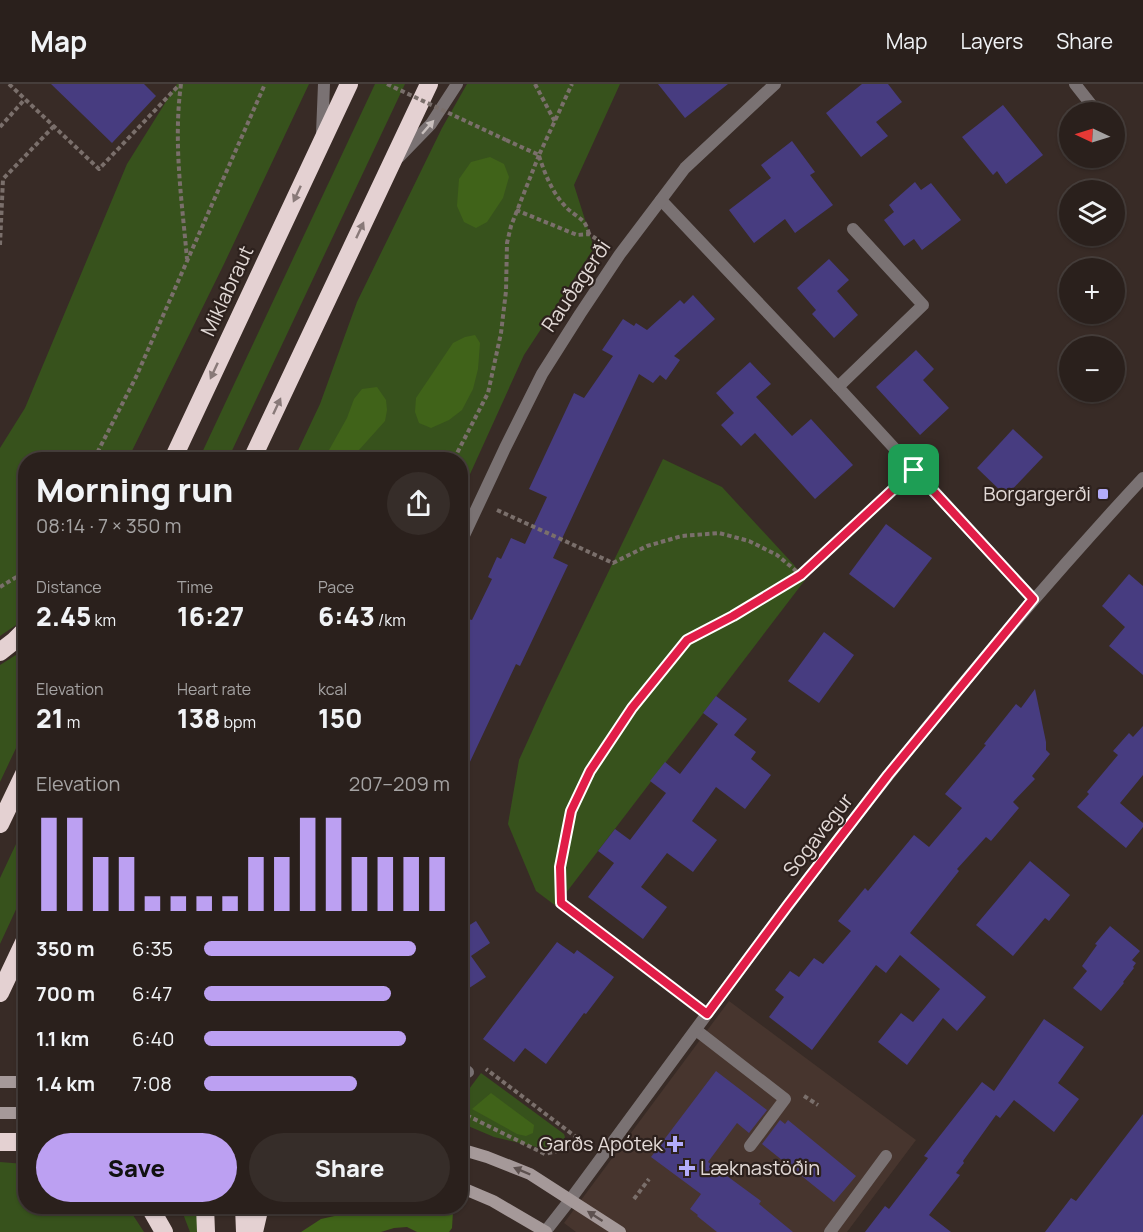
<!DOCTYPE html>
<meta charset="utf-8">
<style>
:root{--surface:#2a201c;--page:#362d29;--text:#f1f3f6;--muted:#a5a3a3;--line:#463e3b;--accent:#bca0f2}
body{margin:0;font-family:Manrope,sans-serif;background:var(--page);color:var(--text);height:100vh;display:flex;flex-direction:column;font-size:22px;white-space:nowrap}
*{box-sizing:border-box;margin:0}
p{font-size:20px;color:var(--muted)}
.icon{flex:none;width:33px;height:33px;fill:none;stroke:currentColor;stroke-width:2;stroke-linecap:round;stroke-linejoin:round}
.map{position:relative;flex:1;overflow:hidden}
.details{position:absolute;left:18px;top:368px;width:450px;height:762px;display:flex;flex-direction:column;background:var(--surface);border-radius:24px;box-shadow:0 2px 4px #0004,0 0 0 2px var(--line)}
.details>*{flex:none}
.needle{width:39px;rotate:274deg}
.buttons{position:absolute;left:1059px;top:18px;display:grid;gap:12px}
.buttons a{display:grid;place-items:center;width:66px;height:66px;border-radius:50%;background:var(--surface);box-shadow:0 2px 4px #0004,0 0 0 2px var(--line);font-size:30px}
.pin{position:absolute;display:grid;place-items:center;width:51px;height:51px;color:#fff;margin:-26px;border-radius:12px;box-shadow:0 3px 9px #0006}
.round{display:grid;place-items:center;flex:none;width:63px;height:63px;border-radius:32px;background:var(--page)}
.overview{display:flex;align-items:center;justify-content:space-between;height:102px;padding:0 18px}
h1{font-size:33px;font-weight:800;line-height:45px}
.metrics{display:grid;grid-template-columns:repeat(3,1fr);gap:9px;height:102px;padding:6px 18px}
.metrics div{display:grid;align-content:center}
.metrics b{font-size:26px;font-weight:800}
.metrics small{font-size:16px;font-weight:400}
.metrics p{font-size:16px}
.chart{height:168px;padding:12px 18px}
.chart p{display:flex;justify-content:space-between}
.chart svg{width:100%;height:108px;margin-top:6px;stroke:var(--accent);stroke-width:6}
.primary-button{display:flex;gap:12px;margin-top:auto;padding:12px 18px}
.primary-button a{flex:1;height:69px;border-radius:36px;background:var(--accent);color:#111;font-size:24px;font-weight:800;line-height:69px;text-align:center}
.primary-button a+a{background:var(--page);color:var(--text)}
ul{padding:0 18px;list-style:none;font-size:20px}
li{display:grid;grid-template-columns:96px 72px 1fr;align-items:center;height:45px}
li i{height:15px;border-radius:8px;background:var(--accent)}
header{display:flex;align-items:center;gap:36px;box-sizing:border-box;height:84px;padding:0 30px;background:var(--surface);border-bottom:2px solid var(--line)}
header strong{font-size:28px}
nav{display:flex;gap:33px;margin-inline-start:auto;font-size:21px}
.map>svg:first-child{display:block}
.built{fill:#47352e}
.green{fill:#37521c}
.forest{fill:#406319}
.building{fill:#473c80}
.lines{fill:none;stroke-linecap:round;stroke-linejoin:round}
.path{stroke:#7a6f6b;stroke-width:4;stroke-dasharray:4.5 3;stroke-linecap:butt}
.lane{stroke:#7a7273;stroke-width:12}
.street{stroke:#7a7273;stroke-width:12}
.secondary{stroke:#a59999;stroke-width:12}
.highway{stroke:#e4d1d2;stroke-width:18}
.path-bridge{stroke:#7a6f6b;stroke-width:4;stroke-dasharray:4.5 3;stroke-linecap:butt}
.oneway{fill:#c9c0be}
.oneway2{fill:#887978}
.oneway3{fill:#5d514f}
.route-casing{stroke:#fff;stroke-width:12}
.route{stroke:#e11d48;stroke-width:8}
.poi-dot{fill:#b3acf9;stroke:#2d211d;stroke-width:2}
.labels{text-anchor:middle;stroke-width:4.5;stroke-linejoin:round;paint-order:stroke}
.street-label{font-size:20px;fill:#e3dad7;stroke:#2d211d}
.poi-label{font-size:20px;fill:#e3dad7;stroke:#2d211d;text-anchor:end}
</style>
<header>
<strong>Map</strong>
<nav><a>Map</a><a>Layers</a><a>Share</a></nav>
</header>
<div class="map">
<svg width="1143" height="1148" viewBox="0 0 1143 1148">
<rect width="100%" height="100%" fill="#382b26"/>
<!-- built -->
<polygon class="built" points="729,917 916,1056 847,1148 576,1148 564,1139"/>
<!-- green -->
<g class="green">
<polygon points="177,0 309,0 224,180 128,375 26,375 25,535 0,552 0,364 25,324 127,80"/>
<polygon points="375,0 405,0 228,375 199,375"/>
<polygon points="467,0 620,0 574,101 594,164 524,271 461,410 460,375 294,375 320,320 357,218 442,44"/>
<polygon points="663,375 722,403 794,481 805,496 556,822 536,807 508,740 519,676 546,617"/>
<polygon points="25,563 25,645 0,698 0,581 19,569"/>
<polygon points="25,741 25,806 0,860 0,794"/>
<polygon points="481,989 564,1050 568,1063 545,1065 494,1053 461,1039 460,998 469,1005"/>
<polygon points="0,1078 25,1080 26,1122 125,1122 129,1125 144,1148 0,1148"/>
<polygon points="180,1122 198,1122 198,1148 190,1148"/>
</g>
<!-- forest -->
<g class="forest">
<polygon points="490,73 504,80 509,93 503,114 487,138 476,144 464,138 457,122 459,95 471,78"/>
<polygon points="475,251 480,259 478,285 473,305 462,326 449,336 431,344 419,339 415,328 416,314 453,259 465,253"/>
<polygon points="377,303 386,316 387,326 385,337 359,366 355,375 324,375 347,334 354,315 362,305"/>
<polygon points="491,1009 534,1041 533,1049 526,1052 517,1050 472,1025"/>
<polygon points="365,1122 449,1122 453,1127 452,1144 449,1148 417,1148 407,1143 394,1144 381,1148 301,1148 321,1135 357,1127"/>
</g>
<!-- building -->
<g class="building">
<polygon points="51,0 144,0 156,12 112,59"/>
<polygon points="658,0 728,0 685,34"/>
<polygon points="862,0 888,0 902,18 876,38 888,52 861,73 826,29"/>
<polygon points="1003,21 1043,71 1006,100 997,87 993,91 962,53"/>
<polygon points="792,57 815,88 810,91 833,121 795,149 785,135 754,159 729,126 771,94 761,81"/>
<polygon points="915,98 921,106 931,99 961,136 922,166 914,155 904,162 884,136 894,128 889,121"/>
<polygon points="829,175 849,196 837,207 858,231 834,254 812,230 816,226 797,204"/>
<polygon points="693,211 715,235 674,272 680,276 666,296 660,291 653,299 639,290 553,474 568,481 520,582 516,580 460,699 460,551 468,535 472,536 492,495 488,493 497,473 501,475 511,454 525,460 547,413 529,405 574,309 584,314 613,272 602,266 623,235 634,242 636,239 647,246 680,216 684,220"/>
<polygon points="916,266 934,285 923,296 949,324 920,351 876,303"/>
<polygon points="750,278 771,300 756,313 792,352 811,335 853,381 815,415 755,349 741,362 721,341 734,329 716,309"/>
<polygon points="1013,345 1043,373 1006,412 977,384"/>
<polygon points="886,440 932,474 894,524 849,490"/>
<polygon points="1129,490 1143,502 1143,591 1109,562 1125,543 1102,522"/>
<polygon points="824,548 854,571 819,619 788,597"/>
<polygon points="1035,605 1046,658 1046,666 1050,670 1032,692 1035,695 1013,718 1019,724 991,757 986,753 957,785 959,787 910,849 986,913 957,947 943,934 907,981 878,958 901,929 913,938 940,905 900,871 886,889 876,881 812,966 769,933 784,913 775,906 790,887 799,893 814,874 823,880 851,847 838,837 865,804 868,807 914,751 929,763 962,724 945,710 986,661 984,660 1016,620 1021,624"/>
<polygon points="716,612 747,635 734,651 756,668 751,675 771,691 745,725 716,703 692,737 717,756 693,788 667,769 641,803 667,823 643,855 588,813 614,779 598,767 615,745 630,756 666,709 650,697 665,678 680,690 718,640 703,629"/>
<polygon points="1143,642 1143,691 1120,719 1143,739 1143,743 1126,764 1077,723 1089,710 1087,708 1118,671 1113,667 1129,649 1133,653"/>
<polygon points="1030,777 1070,811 1049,837 1045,834 1013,872 976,841"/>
<polygon points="476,837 490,859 471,872 486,893 460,910 460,847"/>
<polygon points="1110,842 1140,867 1132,876 1136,879 1133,883 1134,884 1123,898 1124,899 1101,927 1073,904 1087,887 1082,882 1097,861 1095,860"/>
<polygon points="557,858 574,870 577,866 614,893 586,930 584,929 546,980 525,964 514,978 483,955"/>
<polygon points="1044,935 1084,963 1058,999 1079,1015 1054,1048 1014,1016 1000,1034 996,1031 963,1077 964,1079 956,1089 960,1091 929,1131 951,1148 865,1148 885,1122 889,1125 928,1074 924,1072 982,998 994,1007"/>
<polygon points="716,987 767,1026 749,1049 737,1039 708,1078 761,1117 759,1120 793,1148 717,1148 697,1132 698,1131 690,1125 701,1110 651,1073"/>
<polygon points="1143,1030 1143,1148 1045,1148 1071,1114 1076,1117"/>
<polygon points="780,1036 785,1040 788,1036 856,1092 834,1118 762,1060"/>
</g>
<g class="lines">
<!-- path -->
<g class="path">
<polyline points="9,0 99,85 180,0"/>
<path d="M 181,0 C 173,59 182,117 187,175"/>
<polyline points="535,0 555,38"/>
<polyline points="0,43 25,15"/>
<polyline points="506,56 539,71 572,0"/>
<path d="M 539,72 C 545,90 552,108 565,122 C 570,128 578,132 583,137 C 586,140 588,146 589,150"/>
<polyline points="516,126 577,151 589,150 604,160"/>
<polyline points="0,161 3,95 54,42"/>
<polyline points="94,375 136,293 265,0"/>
<polyline points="454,375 488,309 501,249 506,207 507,159 511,142 539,71"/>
<polyline points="497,426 613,479 647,462 682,452 719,449 749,457 777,471 801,491"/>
<polyline points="0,503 18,492 26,482"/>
<polyline points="693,919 560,819 560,783 571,727 590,687 632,624 687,556 733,532 801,491 900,399"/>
<polyline points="804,1012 818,1021"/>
<polyline points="460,1028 545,1070 577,1062 576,1053 486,985"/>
<polyline points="634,1115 649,1095"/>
</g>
<!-- lane -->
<g class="lane">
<polyline points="322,50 324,0"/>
<polyline points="399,73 431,40 457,0"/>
<polyline points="838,303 923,221 853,145"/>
<polyline points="696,946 785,1015 750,1062"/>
</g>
<!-- street -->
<g class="street">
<polyline points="1075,0 1097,28"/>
<polyline points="661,116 838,303 1033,515"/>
<polyline points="460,460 505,364 542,290 580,230 620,170 685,84 775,0"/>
<polyline points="460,982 468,988"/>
<path d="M 545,1148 L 570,1116 C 675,974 778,831 887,693 C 969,590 1054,490 1143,394"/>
<polyline points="830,1148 886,1072"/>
</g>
<!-- secondary -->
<g class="secondary">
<polyline points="0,998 26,998"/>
<polyline points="0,1029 26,1029"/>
<polyline points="460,1065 487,1073 530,1090 620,1148"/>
<polyline points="460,1103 493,1117 546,1148"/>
</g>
<!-- highway -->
<g class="highway">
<polyline points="173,375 349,0"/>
<polyline points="252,375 429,0"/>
<polyline points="0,568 14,557 26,545"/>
<polyline points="0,740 26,686"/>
<polyline points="0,909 26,854"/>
<polyline points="0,1058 26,1058"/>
<polyline points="148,1122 152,1127 164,1148"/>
<polyline points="205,1122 206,1148"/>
<polyline points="244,1122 245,1148"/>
<polyline points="254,1148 260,1122"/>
</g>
<!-- path-bridge -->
<polyline class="path-bridge" points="387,0 506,56"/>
</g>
<!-- one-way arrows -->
<defs><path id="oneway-solid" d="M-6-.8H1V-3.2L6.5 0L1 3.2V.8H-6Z" transform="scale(1.5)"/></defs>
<use class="oneway" href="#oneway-solid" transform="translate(428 43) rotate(-49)"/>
<g class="oneway2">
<use href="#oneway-solid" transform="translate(297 110) rotate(115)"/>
<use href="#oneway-solid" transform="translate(360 146) rotate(-65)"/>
<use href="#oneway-solid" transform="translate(214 287) rotate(115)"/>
<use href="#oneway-solid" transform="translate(277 322) rotate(-65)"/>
</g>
<g class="oneway3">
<use href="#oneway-solid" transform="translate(522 1087) rotate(-157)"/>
<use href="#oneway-solid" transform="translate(595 1132) rotate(-147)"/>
</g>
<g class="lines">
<!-- route casing -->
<g class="route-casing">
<polygon id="route" points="914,386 1033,515 888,691 788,821 707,930 561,819 560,783 571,727 590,687 632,624 687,556 733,532 801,491"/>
</g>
<!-- route -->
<use href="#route" class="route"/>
</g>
<!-- markers -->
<g class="poi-dot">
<rect x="1097" y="404" width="12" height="12" rx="3"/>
<path d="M672 1051h6v6h6v6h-6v6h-6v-6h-6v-6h6z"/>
<path d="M684 1075h6v6h6v6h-6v6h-6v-6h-6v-6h6z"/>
</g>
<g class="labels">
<!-- street labels -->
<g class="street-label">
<text transform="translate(576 202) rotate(-56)" y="7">Rauðagerði</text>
<text transform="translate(227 207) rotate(-65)" y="7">Miklabraut</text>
<text transform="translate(818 751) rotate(-52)" y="7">Sogavegur</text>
</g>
<!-- poi labels -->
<g class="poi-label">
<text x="1091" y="417">Borgargerði</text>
<text x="663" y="1067">Garðs Apótek</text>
<text x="700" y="1091" text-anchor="start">Læknastöðin</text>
</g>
</g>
</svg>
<div class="buttons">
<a><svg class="needle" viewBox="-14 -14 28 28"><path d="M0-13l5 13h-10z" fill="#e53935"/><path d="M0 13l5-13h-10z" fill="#a5a3a3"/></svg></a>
<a><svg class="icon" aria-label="layers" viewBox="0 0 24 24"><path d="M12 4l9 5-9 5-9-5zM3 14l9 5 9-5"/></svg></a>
<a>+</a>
<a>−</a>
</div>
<div class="pin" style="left:914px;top:386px;background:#1e9e55"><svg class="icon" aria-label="arrive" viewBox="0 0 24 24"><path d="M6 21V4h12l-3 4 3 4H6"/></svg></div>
<section class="details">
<div class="overview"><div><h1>Morning run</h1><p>08:14 · 7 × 350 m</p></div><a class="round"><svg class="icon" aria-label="share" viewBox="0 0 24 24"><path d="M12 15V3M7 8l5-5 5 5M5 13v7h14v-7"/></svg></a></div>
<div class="metrics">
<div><p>Distance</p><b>2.45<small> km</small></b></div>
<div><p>Time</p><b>16:27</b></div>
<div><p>Pace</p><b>6:43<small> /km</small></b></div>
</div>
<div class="metrics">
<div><p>Elevation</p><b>21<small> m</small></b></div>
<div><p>Heart rate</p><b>138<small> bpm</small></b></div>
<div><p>kcal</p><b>150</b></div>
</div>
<div class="chart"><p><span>Elevation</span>207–209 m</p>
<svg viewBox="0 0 160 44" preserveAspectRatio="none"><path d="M5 44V6M15 44V6M25 44V22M35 44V22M45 44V38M55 44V38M65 44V38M75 44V38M85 44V22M95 44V22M105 44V6M115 44V6M125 44V22M135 44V22M145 44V22M155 44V22"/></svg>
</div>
<ul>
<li><b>350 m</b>6:35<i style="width:86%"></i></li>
<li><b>700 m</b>6:47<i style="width:76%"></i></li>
<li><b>1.1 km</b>6:40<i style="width:82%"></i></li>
<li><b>1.4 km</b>7:08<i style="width:62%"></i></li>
</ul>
<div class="primary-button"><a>Save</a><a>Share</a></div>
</section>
</div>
